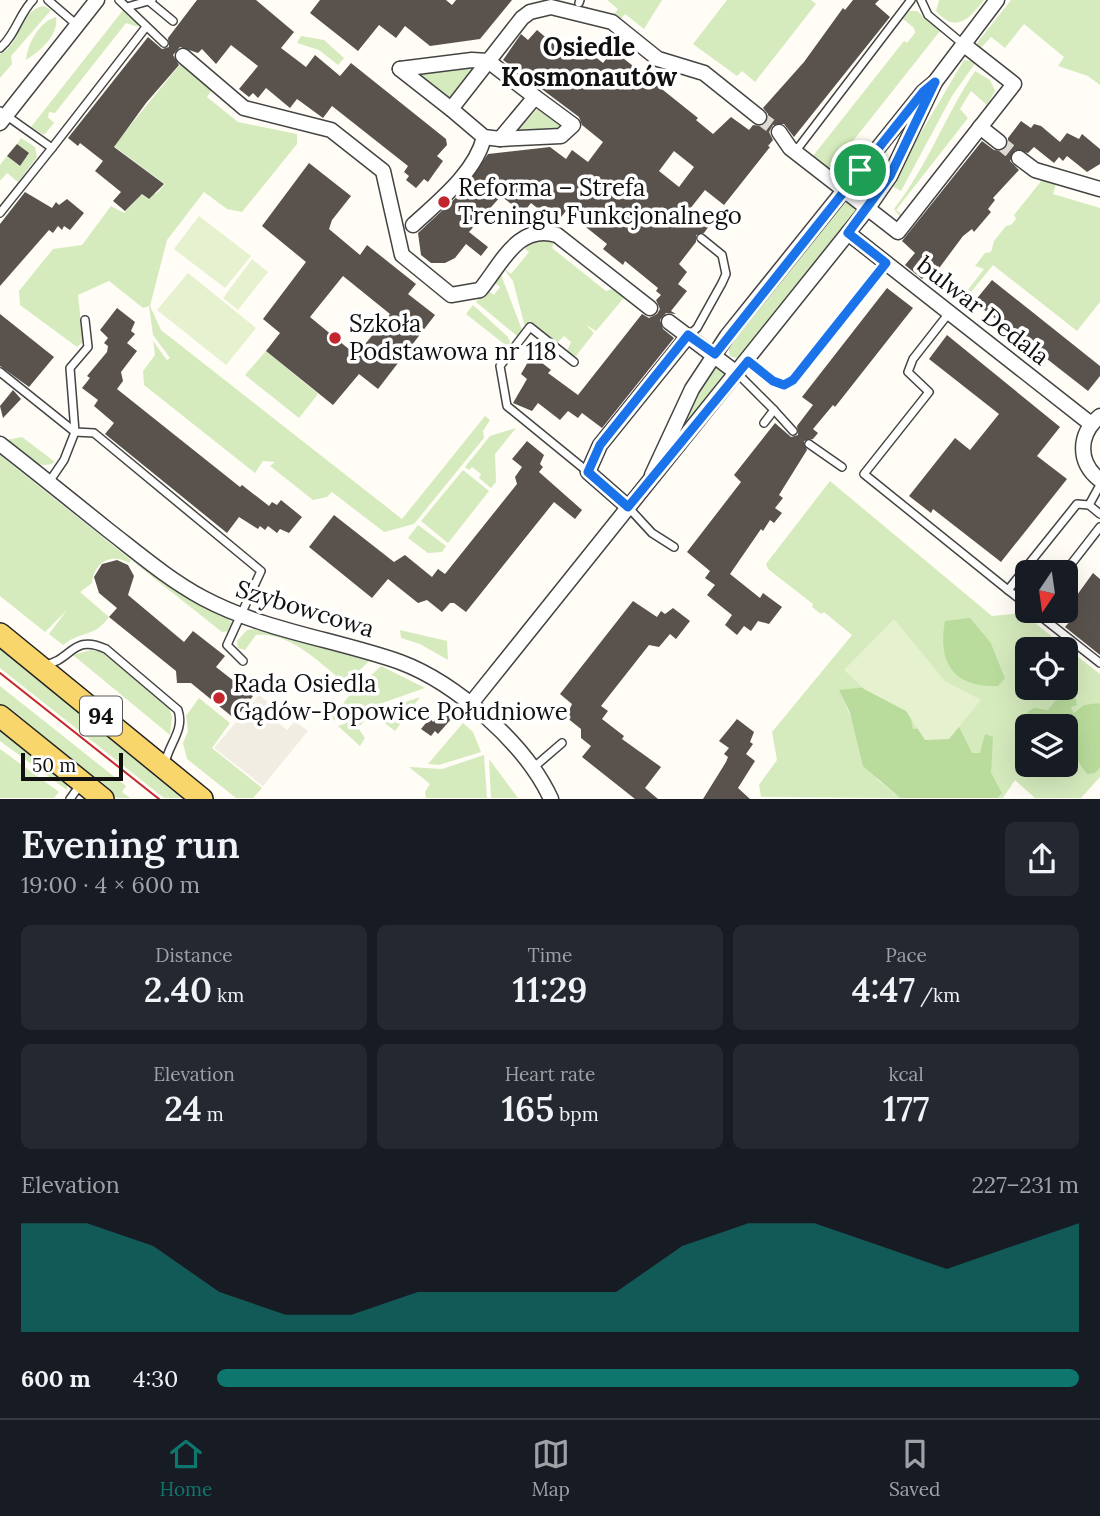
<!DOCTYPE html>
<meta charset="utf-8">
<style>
:root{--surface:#171b24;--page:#242831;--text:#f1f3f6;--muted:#9ea1a6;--line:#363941;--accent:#0f766e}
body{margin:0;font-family:Lora,serif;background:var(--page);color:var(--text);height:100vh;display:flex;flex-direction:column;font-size:26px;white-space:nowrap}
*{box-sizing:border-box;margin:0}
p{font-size:23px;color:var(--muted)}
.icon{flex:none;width:38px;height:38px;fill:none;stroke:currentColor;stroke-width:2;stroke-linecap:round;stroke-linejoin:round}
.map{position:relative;height:799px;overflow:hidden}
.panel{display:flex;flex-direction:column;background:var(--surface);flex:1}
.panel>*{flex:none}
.needle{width:46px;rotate:193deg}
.fabs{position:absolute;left:1015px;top:560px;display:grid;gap:14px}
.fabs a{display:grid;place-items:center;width:63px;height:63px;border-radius:10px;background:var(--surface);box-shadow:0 7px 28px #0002;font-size:35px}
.scale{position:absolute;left:21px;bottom:18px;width:102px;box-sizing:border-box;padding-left:7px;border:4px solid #111;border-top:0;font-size:19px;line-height:24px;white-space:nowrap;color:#111;-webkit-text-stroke:5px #fff;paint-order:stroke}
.pin{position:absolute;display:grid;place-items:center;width:60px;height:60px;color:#fff;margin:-30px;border:4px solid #fff;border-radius:50%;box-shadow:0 2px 7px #0007}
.round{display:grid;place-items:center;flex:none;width:74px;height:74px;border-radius:10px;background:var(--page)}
.summary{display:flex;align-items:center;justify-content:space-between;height:119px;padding:0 21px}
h1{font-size:38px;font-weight:600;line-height:52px}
.metrics{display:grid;grid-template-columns:repeat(3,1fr);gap:10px;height:119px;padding:7px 21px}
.metrics div{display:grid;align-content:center;border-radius:10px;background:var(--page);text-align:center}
.metrics b{font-size:35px;font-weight:600}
.metrics small{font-size:19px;font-weight:400}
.metrics p{font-size:19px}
.chart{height:196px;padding:14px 21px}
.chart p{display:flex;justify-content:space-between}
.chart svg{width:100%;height:126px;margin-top:7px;fill:var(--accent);opacity:.7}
ul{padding:0 21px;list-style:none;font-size:23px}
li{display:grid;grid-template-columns:112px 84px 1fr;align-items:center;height:52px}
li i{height:18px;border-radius:9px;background:var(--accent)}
.tab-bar{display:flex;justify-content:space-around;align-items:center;height:98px;border-top:2px solid var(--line);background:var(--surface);font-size:19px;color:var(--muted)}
.tab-bar a{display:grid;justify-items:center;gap:4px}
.tab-bar .active{color:var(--accent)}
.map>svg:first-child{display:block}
.green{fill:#d5ebbd;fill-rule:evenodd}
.forest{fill:#b9dc9c}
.pitch{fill:#e6f2cf}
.plaza{fill:#f1ede2}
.building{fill:#5a524d;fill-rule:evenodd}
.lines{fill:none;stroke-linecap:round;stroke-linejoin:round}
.minor-tunnel{stroke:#dbdad3;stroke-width:14;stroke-dasharray:14 7;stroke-linecap:butt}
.service-casing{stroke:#444;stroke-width:10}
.minor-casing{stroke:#444;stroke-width:17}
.primary-casing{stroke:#222;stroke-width:24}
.service{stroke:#fff;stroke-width:7}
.minor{stroke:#fff;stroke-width:14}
.primary{stroke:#f9d66b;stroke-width:21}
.tram{stroke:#c4262e;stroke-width:2}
.route-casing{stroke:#fff;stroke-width:14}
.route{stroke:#1a73e8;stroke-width:9}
.poi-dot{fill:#c4262e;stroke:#fff;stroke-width:2.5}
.labels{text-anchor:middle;stroke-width:7;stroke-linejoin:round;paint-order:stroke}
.shield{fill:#fff;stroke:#585858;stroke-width:2}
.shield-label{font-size:23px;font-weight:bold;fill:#111}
.poi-label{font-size:24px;fill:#111;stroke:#fff;text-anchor:start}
.street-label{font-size:24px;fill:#111;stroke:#fff}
.neighbourhood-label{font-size:26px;font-weight:bold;fill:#111;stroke:#fff}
</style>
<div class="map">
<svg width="1100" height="799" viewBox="0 0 1100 799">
<rect width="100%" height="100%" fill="#fffdf5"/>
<!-- green -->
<g class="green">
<polygon points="607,0 662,0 644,29 625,14 618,22 612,17 618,9"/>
<polygon points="727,0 811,0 816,4 755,82 742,71 737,76 693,44"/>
<path d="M 939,0 L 984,0 C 969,19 956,34 936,11 Z"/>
<polygon points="1011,0 1100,0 1100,85 1088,76 1058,66 1064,57 1024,24 1005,48 991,37 980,49 977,43"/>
<path d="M 44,6 L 51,10 L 11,56 L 12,64 L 0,78 L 0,54 C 22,45 18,10 44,6 Z"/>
<polygon points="124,9 137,20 138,27 126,23 55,113 49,112 48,117 54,123 44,135 31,127"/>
<polygon points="910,11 917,11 940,31 830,170 813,156 904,41 907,43 915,33 914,28 903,19"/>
<path d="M 56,17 C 59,35 40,51 26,60 C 27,44 40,21 56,17 Z"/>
<polygon points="301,36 324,40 344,58 338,65 319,50 297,43"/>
<polygon points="964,60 976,62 952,96 901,191 890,185"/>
<polygon points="182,62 213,88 207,97 238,122 297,134 297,144 242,212 227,209 204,192 167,240 150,306 161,330 402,519 485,416 490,420 483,431 484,438 414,524 384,532 332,492 327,497 313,500 270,466 275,462 263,461 255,473 144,385 143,371 155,355 153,341 167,360 170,358 153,335 149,306 143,308 109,281 78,295 83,342 77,347 20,305 19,291 53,249 82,245 111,206 124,213 142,194 149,200 152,192 156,194 165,184 115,147 115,144"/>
<polygon points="474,66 447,101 419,77 422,72"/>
<path d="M 975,71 L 990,80 L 995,91 L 987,105 L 971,91 L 960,109 L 968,118 L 896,210 L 904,216 L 901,218 L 894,209 C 927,167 945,116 975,71 Z"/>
<polygon points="537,109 564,128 565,129 515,134"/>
<polygon points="21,138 35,147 37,157 18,182 7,173 0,181 0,165 7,156 19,166 29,154 17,144"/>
<polygon points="1042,180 1056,184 1053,194 1100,208 1100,302 1077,331 993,265 963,302 960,300 984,269 975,266 985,253 991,252 994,241 1006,226 1011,225 1016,219 1014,215"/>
<polygon points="849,202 857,212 739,359 730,356 728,345 841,203"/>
<polygon points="533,240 554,242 552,248 606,291 618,287 627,294 596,331 586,325 594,333 576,356 566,353 571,342 564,336 557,343 530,321 525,327 513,281 503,268 511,274 529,252 521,246"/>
<polygon points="500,272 522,330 517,336 476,302 486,289 494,295 500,287 492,281"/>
<polygon points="473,305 508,337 511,344 508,347 466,314"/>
<polygon points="266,351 318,394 299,418 245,375"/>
<path d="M 719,366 L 726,373 L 726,378 L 672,447 C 680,428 698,371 719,366 Z"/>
<polygon points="516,428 495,454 496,482 491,488 479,478 481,474 472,467 469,470 465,467 490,436"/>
<path d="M 22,437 L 55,462 C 37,473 20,451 6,440 Z"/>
<path d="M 0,455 L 131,560 L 129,563 C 110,552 94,563 92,583 L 80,592 L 109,617 C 94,638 82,630 63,645 L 49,634 L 67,610 L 45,632 L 0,596 Z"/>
<polygon points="463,470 489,491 448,543 421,521"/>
<path d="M 830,481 L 992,616 L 1022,613 L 1100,674 L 1100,706 L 1098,703 L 1074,713 L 1071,707 L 1075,696 L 1048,710 L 1027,713 L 1028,718 L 1048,726 L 1027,726 L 1027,765 L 1066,765 L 1066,745 L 1087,773 L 1095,773 L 1100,768 L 1100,777 L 1081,798 L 1035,798 L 1015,780 L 1003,798 L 998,798 L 1002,793 L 991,772 L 990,753 L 972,753 L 913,729 L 868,687 L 840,691 L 877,779 L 900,798 L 761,797 L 759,785 L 777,760 L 772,732 L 852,635 L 824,612 L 821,614 L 812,607 L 813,604 L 768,569 L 766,564 ZM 975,626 L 991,643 L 1005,678 L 947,661 L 944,644 ZM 1027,649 L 1066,649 L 1066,688 L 1027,688 Z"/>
<polygon points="418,525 446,546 442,552 428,553 408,538"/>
<polygon points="135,563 228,619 232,623 231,631 222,632"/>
<path d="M 254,629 L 369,661 L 346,684 C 322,665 290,631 256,635 L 245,650 L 238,648 L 237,641 L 247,630 Z"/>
<polygon points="400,630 447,641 448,660 420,644 401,638"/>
<polygon points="0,645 188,798 164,798 0,668"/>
<polygon points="91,650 102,652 169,708 172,717 170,735 73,655"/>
<polygon points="381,666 425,688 328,722 349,696"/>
<polygon points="0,686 126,786 122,792 130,798 117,798 0,705"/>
<polygon points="420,697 395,731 377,717 364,721 358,728 365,738 360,746 338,726"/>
<polygon points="199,698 230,723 212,748 262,788 253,798 236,798 187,759 183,743 188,731 186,716"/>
<polygon points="463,723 473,732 481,752 439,765 428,764"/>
<polygon points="0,727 67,781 67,790 0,741"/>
<polygon points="0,749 59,792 54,798 0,798"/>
<polygon points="484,755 487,798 426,798 425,792 430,784 409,767 442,769"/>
<polygon points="489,759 518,798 491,798"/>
</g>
<!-- forest -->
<g class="forest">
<path d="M 970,618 L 991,643 L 1005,678 L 998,686 C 954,688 937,663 945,621 Z"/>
<polygon points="867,687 906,697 913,729 957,723 972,753 980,753 985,734 993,737 991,772 1002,793 998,798 900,798 863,766 850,713 839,690"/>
<polygon points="1075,696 1077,705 1071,707 1074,713 1084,705 1099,703 1100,706 1100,768 1095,773 1087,774 1066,745 1066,726 1048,726 1028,718 1027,712 1034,708 1048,710 1055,701"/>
</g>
<!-- pitch -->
<g class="pitch">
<polygon points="199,216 251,256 225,288 174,249"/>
<polygon points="252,259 268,272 238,310 223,298"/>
<polygon points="188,273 256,328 226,365 157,310"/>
<polygon points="894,619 945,681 981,700 949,739 925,740 906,711 864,689 844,670"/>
</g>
<!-- plaza -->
<polygon class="plaza" points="259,695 268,702 262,710 287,730 295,721 308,731 263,786 214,748"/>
<!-- building -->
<g class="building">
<polygon points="197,0 256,0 294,32 281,48 306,67 315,55 340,76 351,63 446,139 447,145 437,156 443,161 435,172 428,182 424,179 416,188 406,180 409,176 404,172 408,166 332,106 323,118 297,99 290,108 266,88 258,98 253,93 249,97 239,89 258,66 231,45 216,64 202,49 198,53 180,47 173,55 179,65 146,103 114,147 164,184 149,199 142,194 125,211 113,201 121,192 95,171 103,161 80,143 78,146 68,138 148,37 162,49 169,47 168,38"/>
<polygon points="320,0 446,0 452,5 456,0 512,0 480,39 430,46 405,26 396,38 379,25 358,51 310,13"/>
<path d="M 853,0 L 879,0 L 875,4 L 890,17 L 794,137 L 784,124 L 773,125 L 769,132 L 773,140 L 768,146 L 770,147 L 724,205 L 705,190 L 689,210 L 709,226 L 704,233 L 696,235 L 696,242 L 679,264 L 687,272 L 678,284 L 687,291 L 671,311 L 676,314 L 666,313 L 660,320 L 663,329 L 674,338 L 602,428 L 582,413 L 578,418 L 568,411 L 560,420 L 538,403 L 532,411 L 513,403 L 527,379 L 521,374 L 532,355 L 551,370 L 548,373 L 578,395 L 642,314 L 649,318 L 657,314 L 660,309 L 656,300 L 661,295 L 656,291 L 658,288 L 625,261 L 623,265 L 603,249 L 607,244 L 566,211 L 556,223 L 531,203 L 523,213 L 501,196 L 469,232 L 488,247 L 481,256 L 466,244 L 455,258 L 445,263 L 431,263 L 421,255 L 418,233 L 462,192 L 488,154 L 550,147 L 566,159 L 572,150 L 588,162 L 603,142 L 582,125 L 579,117 L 503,60 L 521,34 L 528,40 L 537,30 L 568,56 L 579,44 L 603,63 L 613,50 L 698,118 L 696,120 L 713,134 L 731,117 L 749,130 L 753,125 L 762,126 L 767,122 L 768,114 L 763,108 L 804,62 L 843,8 L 845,10 ZM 674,151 L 694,167 L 679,187 L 659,171 Z"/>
<polygon points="1021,121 1031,128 1034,124 1041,126 1060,142 1067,133 1079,139 1082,134 1100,149 1100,164 1087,172 1067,156 1063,161 1059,157 1054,163 1034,147 1028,153 1015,150 1010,161 1019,170 993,198 995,200 988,209 991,212 974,232 972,229 963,236 937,271 933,267 922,279 905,265 915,253 902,241 982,141 994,150 1003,151 1008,144 1008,138"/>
<polygon points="17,144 29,153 20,166 7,156"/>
<path d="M 309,163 L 351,196 L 332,220 L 329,229 L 360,255 L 367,245 L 416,284 L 408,294 L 435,315 L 378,389 L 359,374 L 333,405 L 266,351 L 280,333 L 263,319 L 306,262 L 262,226 ZM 343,276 L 390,314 L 356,355 L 310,317 Z"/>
<polygon points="25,192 52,208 56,202 59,205 67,199 84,213 70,230 64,226 62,230 58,226 53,233 49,230 0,286 0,224"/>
<polygon points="992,280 1100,366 1100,376 1088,391 974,302"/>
<polygon points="887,288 913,308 835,407 833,405 813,429 818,433 813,439 804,441 807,450 779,495 783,498 775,508 782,513 774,523 770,520 763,531 761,529 730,574 760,598 763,593 782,607 769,624 758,621 751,631 744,626 737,635 725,625 732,615 707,595 715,585 705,578 710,571 687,552 741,482 734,475 775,423 791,437 798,435 797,426 813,405 802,397"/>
<polygon points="117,308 135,322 131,331 135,334 127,343 137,351 121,372 123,381 117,389 240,487 242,485 269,506 272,502 277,505 281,500 302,517 289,533 280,529 277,533 268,526 265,530 260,526 258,529 239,517 227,533 105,434 114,423 94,406 98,400 82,388 90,378 87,376 107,352 108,346 104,343 108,338 100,330"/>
<polygon points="0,314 54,357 29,387 0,366"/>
<polygon points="947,335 1060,427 1037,456 1067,479 1001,562 933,509 931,513 909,496 955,438 970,450 999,414 929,359"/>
<polygon points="13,390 21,399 3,418 0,406"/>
<polygon points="527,441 544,455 540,464 543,467 539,472 582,510 575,519 554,502 466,612 454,603 450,603 442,612 427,600 418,603 388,579 372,598 309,547 334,515 394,562 405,555 432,577 438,569 445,574 517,484 515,477 522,467 512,459"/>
<polygon points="117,560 128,565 134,576 128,595 184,642 193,631 225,656 216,667 253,696 235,719 191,683 177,683 176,671 109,617 117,608 99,593 94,577 102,564"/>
<polygon points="1093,573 1100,579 1100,655 1065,627 1072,619 1064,613"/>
<polygon points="633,601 657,617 661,611 665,614 673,608 690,621 676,639 670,634 659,647 649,645 601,706 608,711 602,719 624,736 622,739 661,767 645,788 658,799 635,799 582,757 591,746 581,738 581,729 566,717 572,704 560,694"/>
<polygon points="444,709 453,717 438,734 435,731 431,736 421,729 430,718 433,722"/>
<polygon points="737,719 754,732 750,742 753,744 746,754 755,761 738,788 750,799 703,799 726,762 728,757 724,754 729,748 719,741"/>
</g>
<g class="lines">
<!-- minor-tunnel -->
<g class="minor-tunnel">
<polyline points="759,117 779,132"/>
<polyline points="999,142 1019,158"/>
</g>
<!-- service casing -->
<g class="service-casing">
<g id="service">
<polyline points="48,0 77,25"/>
<polyline points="119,0 164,43"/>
<polyline points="921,0 928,15 963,44"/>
<polyline points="150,2 173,21"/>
<polyline points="579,3 580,0"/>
<polyline points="127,7 152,0"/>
<path d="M 0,48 C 15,36 19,14 33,0"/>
<polyline points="0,111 52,148 0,213"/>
<polyline points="52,148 146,27"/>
<polyline points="795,152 911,0"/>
<polyline points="949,313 913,359 908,372 929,392 864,474 1008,590 1077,504 1089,505"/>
<polyline points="85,320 88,347 70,368 75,432 94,433 261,571 227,645 243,661"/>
<polyline points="688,336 697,328 722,283 726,274 722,255 701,238"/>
<polyline points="748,361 773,381 784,385 793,380 886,263"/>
<polyline points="574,362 530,327 500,366 507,406 588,472"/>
<polyline points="0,372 75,432 64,460 49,482"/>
<polyline points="738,374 774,410 764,423"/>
<polyline points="774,410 793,431"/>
<polyline points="809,444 842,467"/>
<polyline points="1100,485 1089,505 1100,514"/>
<polyline points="628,507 652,533 674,547"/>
<polyline points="1065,572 1100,527"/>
<polyline points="1008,590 1027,605"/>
<polyline points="1034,611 1100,663"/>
<path d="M 44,665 C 72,661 72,633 106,649 L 178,710 C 185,731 168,744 165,764"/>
<polyline points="533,768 562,743"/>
<polyline points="70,799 80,785"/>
</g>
</g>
<!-- minor casing -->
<g class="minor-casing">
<g id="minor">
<path d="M 183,56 L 244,108 L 331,130 L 383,171 L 402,255 L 451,295 L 480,290 C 502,263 518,223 557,235 L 650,308"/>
<polyline points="400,69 472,60 488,61 535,97 500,139 484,137 451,109 522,18 530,12 551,7 612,22 658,59 704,73 759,117"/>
<polyline points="400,69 451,109"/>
<polyline points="0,123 97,0"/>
<polyline points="980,127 999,142"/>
<polyline points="779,132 790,148 898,232 1014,84 963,44"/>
<polyline points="500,139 561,136 573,125 535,97"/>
<polyline points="1019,158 1035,170 1100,189"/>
<path d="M 413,225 C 438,202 476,172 484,137"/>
<polyline points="848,233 1091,424"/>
<polyline points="669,322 738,374"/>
<path d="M 1100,416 C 1078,434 1077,462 1100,480"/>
<path d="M 0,444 C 36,472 72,501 108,530 C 139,554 168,579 203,598 C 265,631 334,639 400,662 C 456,683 526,744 551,799"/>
<polyline points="652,475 692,389 727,336 923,92 935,82 997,0"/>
<polyline points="628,507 588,472 600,445 688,336"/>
<polyline points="469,706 868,208 890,176 935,82"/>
</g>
</g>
<!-- primary casing -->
<g class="primary-casing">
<g id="primary">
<polyline points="0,634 202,799"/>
<polyline points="0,716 103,799"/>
</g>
</g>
<!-- service -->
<use href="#service" class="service"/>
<!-- minor -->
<use href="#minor" class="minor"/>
<!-- primary -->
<use href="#primary" class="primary"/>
<!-- tram -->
<polyline class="tram" points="0,673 159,799"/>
</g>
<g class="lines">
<!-- route casing -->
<g class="route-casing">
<polygon id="route" points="935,82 890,176 848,233 886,263 793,380 784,385 773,381 748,361 628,507 588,472 600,445 688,335 715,354 923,92"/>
</g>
<!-- route -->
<use href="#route" class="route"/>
</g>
<!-- markers -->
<g class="poi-dot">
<circle cx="444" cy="202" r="7"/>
<circle cx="335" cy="338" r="7"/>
<circle cx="219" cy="698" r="7"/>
</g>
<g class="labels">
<!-- shield labels -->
<rect class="shield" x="80" y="696.5" width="42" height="39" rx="5"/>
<g class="shield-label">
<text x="101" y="724">94</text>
</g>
<!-- poi labels -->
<g class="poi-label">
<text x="458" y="196">Reforma – Strefa<tspan x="458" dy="28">Treningu Funkcjonalnego</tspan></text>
<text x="349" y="332">Szkoła<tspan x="349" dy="28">Podstawowa nr 118</tspan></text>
<text x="233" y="692">Rada Osiedla<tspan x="233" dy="28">Gądów-Popowice Południowe</tspan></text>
</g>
<!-- street labels -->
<g class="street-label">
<text transform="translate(983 311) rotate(38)" y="8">bulwar Dedala</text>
<text transform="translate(305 609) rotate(17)" y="8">Szybowcowa</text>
</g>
<!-- neighbourhood labels -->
<g class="neighbourhood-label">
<text x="589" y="56">Osiedle<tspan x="589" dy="30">Kosmonautów</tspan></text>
</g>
</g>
</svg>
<div class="fabs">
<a><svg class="needle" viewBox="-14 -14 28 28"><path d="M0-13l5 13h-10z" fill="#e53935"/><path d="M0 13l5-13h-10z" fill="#9ea1a6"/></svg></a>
<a><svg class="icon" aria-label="locate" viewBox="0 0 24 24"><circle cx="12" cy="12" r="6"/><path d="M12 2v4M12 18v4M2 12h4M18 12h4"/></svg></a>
<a><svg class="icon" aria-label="layers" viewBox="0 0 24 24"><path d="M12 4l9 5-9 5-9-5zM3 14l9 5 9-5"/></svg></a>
</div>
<div class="scale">50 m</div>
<div class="pin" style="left:860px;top:170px;background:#1e9e55"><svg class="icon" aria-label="arrive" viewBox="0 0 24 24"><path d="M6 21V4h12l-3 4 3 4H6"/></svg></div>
</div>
<section class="panel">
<div class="summary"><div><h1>Evening run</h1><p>19:00 · 4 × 600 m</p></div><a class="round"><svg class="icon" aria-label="share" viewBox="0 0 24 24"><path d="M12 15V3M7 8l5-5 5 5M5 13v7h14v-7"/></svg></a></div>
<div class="metrics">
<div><p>Distance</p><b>2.40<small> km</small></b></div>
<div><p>Time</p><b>11:29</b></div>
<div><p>Pace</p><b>4:47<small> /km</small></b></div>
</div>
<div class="metrics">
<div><p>Elevation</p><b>24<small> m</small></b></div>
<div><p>Heart rate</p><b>165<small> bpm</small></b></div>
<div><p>kcal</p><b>177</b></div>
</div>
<div class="chart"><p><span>Elevation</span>227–231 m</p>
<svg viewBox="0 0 160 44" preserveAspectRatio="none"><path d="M0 44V6L10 6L20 14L30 30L40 38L50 38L60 30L70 30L80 30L90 30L100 14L110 6L120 6L130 14L140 22L150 14L160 6V44z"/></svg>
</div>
<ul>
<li><b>600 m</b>4:30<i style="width:100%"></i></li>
</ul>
</section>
<nav class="tab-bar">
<a class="active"><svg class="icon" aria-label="home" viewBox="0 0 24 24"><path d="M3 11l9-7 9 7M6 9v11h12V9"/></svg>Home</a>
<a><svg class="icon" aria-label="map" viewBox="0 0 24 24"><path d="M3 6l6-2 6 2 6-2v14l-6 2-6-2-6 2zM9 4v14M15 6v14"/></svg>Map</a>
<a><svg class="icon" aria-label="saved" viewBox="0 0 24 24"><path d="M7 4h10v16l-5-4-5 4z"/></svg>Saved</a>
</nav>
